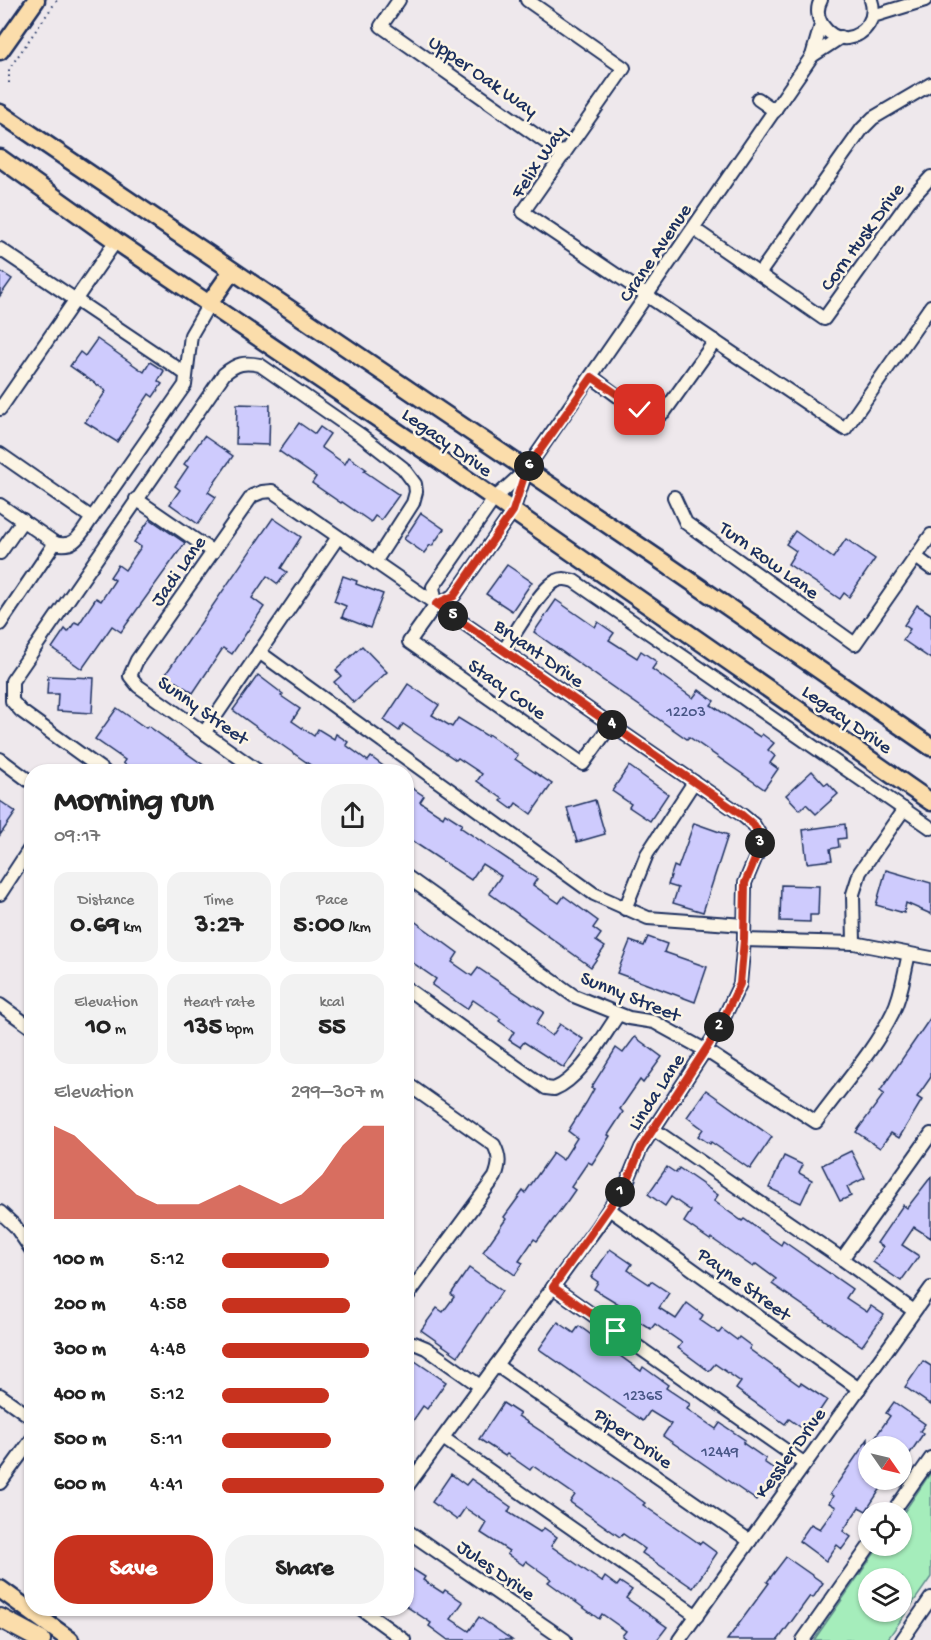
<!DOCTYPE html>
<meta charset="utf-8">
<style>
:root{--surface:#fff;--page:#f2f2f2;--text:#222;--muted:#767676;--accent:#c8321e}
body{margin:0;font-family:"Gochi Hand",sans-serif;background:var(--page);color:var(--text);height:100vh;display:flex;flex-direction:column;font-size:22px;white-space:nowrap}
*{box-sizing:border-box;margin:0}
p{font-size:20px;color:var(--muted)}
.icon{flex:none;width:33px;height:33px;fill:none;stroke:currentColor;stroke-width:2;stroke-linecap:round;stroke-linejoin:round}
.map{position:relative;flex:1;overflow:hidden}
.details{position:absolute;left:24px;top:764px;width:390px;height:852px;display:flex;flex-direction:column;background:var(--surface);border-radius:24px;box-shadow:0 2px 4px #0004}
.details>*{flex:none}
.needle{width:39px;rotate:124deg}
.tools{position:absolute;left:858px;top:1436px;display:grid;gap:12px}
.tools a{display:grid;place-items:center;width:54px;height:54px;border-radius:50%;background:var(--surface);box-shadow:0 2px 4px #0004;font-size:30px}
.pin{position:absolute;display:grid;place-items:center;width:51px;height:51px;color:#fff;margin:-26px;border-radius:12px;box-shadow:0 3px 9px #0006}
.km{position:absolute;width:30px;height:30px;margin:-15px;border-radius:50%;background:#222;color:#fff;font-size:16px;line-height:30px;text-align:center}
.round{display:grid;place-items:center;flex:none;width:63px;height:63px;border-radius:24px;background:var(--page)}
.overview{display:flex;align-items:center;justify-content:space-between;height:102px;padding:0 30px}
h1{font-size:33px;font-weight:800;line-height:45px}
.metrics{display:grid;grid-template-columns:repeat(3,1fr);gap:9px;height:102px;padding:6px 30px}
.metrics div{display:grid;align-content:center;border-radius:15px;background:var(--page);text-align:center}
.metrics b{font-size:26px;font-weight:800}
.metrics small{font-size:16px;font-weight:400}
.metrics p{font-size:16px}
.chart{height:168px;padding:12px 30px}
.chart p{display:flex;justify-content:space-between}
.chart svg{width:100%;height:108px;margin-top:6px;fill:var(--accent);opacity:.7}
.cta{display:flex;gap:12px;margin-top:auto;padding:12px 30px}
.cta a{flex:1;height:69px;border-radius:24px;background:var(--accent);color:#fff;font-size:24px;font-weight:800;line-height:69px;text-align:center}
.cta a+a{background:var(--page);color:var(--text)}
ul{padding:0 30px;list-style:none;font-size:20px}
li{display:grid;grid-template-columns:96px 72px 1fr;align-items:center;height:45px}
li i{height:15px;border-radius:8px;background:var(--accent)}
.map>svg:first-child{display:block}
.green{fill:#a5edbb;stroke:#608e8c;stroke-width:1.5;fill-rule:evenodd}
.building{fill:#cecbfd;stroke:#1b2f5e;stroke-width:1.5}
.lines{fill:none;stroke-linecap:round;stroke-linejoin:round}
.minor-casing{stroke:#1b2f5e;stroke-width:16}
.major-casing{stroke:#1b2f5e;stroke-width:21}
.highway-casing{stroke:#1b2f5e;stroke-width:22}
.path{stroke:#1b2f5e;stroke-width:2;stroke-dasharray:1.5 4.5;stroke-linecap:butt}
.minor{stroke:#fcf5e5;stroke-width:12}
.major{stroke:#fbddab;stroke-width:16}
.highway{stroke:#fbddab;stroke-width:18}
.route-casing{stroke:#fff;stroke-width:12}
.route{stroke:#c8321e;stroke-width:8}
.labels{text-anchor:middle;stroke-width:5;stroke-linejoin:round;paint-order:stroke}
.number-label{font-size:16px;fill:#485686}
.street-label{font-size:20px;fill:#1b2f5e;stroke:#fcf5e5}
</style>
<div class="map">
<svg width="931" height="1640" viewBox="0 0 931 1640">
<rect width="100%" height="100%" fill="#eee8ec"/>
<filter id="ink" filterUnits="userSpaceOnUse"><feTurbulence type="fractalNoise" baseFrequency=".0167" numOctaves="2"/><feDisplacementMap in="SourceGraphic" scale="12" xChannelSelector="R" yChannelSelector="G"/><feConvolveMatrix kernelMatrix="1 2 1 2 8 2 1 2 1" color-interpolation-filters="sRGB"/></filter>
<g filter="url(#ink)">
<!-- green -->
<path class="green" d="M 931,1472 L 931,1577 L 887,1640 L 814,1640 L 880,1545 L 902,1545 L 902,1515 ZM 868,1578 L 902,1578 L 902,1611 L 868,1611 Z"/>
<!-- building -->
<g class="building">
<polygon points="0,271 12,279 0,296"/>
<polygon points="97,339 144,372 150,362 164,371 158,381 162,384 153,397 149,394 117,442 85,422 106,391 70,366 80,352 85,356"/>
<polygon points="237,404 270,405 269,445 236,444"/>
<polygon points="299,423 315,434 320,427 330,434 321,447 345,464 349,457 366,469 364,471 399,495 381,520 375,516 371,522 342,502 341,503 312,483 316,477 279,451"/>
<polygon points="204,436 233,456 208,492 216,497 198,524 170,504 180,490 175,486 188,467 184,464"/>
<polygon points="421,513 444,529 432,546 430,545 424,553 404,539"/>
<polygon points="273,518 301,537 281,568 287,572 278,584 267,576 252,598 264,607 232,654 223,648 193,693 165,675"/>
<polygon points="150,519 185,543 121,632 112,626 82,669 52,648 65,629 68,632 75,622 79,624 96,598 101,601 115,580 110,577 118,565 125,570 141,547 134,542"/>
<polygon points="795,531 833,558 846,539 875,559 849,597 844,593 840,599 788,564 796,551 786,544"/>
<polygon points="507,565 532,582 512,611 486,594"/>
<polygon points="343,576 357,581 356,584 383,594 370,628 342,617 346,606 334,601"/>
<polygon points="556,600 595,627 598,622 614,633 609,640 637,658 641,651 657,662 652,669 693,698 699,690 714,701 711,705 760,737 762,734 774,743 768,750 775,756 770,763 778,769 764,789 689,737 687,739 534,632"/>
<polygon points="917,605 931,614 931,659 903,640 910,629 904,625"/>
<polygon points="362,646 387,672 354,703 334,682 341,676 336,670"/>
<polygon points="258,675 283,694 281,696 300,709 292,721 314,736 318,729 334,739 336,734 348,742 346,745 368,761 371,757 390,771 319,771 266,734 233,710"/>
<polygon points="48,676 94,678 92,713 57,711 58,694 47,694"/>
<polygon points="408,684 439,705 432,715 452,727 458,718 487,736 488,734 518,755 515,759 552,784 531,814 516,803 512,809 501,801 503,799 477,781 482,774 458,758 456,760 403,724 399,731 384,720"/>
<polygon points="117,708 146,728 148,726 212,771 135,771 123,763 125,760 95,739"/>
<polygon points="629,766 668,794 650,821 629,807 631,804 612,791"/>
<polygon points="812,771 825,785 828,783 838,794 816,814 806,804 800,810 786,795"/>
<polygon points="406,784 424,796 420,802 443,817 445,813 462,824 460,827 537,879 533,885 559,903 564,896 598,921 593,928 601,934 596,941 605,947 591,967 489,893 501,876 482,864 471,880 406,837"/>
<polygon points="595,800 605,834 577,842 567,808"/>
<polygon points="0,801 16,812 0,835"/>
<polygon points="694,823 728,835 703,912 673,903 678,888 668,885 674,866 678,868"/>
<polygon points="845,824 846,838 838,839 839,847 830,849 832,860 807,863 803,830"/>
<polygon points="886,870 931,883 931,914 906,903 904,913 876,905"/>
<polygon points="781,885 819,886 818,915 810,915 810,922 780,921"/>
<polygon points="406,915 458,953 452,962 472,976 478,968 544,1012 536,1024 552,1036 560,1024 583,1039 564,1068 524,1042 520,1047 509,1040 514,1032 499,1021 501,1019 473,1000 467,1009 432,985 436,979 406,958"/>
<polygon points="648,937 667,944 664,952 707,967 695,1002 617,973 630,941 644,946"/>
<polygon points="931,1017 931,1077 917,1097 922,1100 899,1138 891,1133 880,1148 856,1132 884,1094 880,1091"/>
<polygon points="635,1037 662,1057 643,1083 640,1080 620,1109 623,1112 608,1135 610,1136 592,1164 588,1162 571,1187 575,1190 568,1200 537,1241 534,1239 519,1261 523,1263 515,1275 483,1252 506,1219 504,1217 523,1191 525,1193 553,1153 563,1160 577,1138 568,1131 586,1103 594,1089 591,1088 616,1048 623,1053"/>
<polygon points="706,1090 772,1137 750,1169 711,1142 710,1144 698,1136 703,1129 687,1117"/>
<polygon points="851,1151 865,1178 847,1187 851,1196 840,1201 822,1165"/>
<polygon points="784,1156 803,1165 799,1173 812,1180 801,1203 769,1188"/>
<polygon points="667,1167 676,1173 679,1168 718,1195 714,1201 742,1221 744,1219 781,1245 783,1241 852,1289 846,1298 867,1312 871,1306 884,1315 862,1346 772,1284 776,1279 756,1264 753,1267 711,1238 710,1240 684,1222 691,1211 671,1197 665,1206 648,1194"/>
<polygon points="931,1177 931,1238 914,1227 902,1245 919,1256 901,1281 873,1262 883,1247 877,1243 903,1205 907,1208"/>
<polygon points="610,1249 632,1264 628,1270 649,1284 651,1281 669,1293 659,1308 676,1319 687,1303 703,1315 700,1320 719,1333 722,1329 737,1340 739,1337 751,1346 749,1349 799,1385 801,1383 827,1400 806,1431 789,1419 785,1424 736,1389 741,1382 715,1364 709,1371 678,1348 682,1343 655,1324 651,1329 635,1319 637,1315 594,1289 598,1282 591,1277"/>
<polygon points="469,1268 502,1291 458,1356 421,1330 437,1308 443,1312 454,1297 451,1294"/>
<polygon points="558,1322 574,1333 579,1326 641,1371 643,1367 668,1385 666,1388 690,1404 687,1409 716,1429 720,1423 745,1440 743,1443 766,1459 764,1462 777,1471 756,1500 663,1436 671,1424 650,1411 643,1421 539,1349"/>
<polygon points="412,1359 446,1382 427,1409 423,1406 406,1431 406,1366"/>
<polygon points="923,1361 931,1366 931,1405 905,1387"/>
<polygon points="894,1402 925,1424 920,1431 923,1434 902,1465 902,1446 869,1446 890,1416 886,1413"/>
<polygon points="503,1403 520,1414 518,1416 604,1473 645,1503 643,1505 690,1537 700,1544 702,1542 717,1553 693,1588 642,1553 645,1549 623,1534 620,1537 570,1502 575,1495 533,1466 530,1470 507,1454 505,1456 479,1439"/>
<polygon points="868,1439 868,1479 887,1479 866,1511 859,1507 843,1531 851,1537 842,1549 837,1545 826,1561 799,1541 811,1524 820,1529 836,1507 829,1503 833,1496 830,1494"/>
<polygon points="451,1474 466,1485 471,1479 511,1507 508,1512 540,1532 544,1528 557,1537 551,1546 602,1582 605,1577 617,1586 620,1582 632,1590 626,1598 667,1627 657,1640 627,1640 622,1636 626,1631 602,1614 599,1619 548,1582 551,1579 526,1561 523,1565 507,1554 509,1551 481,1533 487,1523 465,1508 457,1520 432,1502"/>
<polygon points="786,1557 823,1583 813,1598 810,1596 778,1640 727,1640 769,1583 767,1582"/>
<polygon points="406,1565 425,1577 423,1580 443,1593 445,1590 463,1602 451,1619 469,1631 479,1617 512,1640 448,1640 429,1626 431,1623 406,1606"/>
</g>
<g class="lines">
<!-- minor casing -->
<g class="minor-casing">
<g id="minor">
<polyline points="399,0 381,26 564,155"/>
<polyline points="527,0 624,68 523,212 845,429 931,306"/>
<path d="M 821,0 C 811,17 828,40 847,38 C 866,35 877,17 871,0"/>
<polyline points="873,16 925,0"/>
<polyline points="812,56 841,37"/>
<polyline points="758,99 775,111"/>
<polyline points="694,229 824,319 909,201 931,177"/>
<polyline points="0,249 186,374"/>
<polyline points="759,274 862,129 873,118 931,84"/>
<path d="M 592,377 C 604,385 640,415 652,417 C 658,418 661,414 665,411 L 715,341"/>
<polyline points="0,409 116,241"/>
<polyline points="0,454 92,518 185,385 191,335 209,304"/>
<polyline points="674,497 686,523 855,644 931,535"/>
<polyline points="136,499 213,552"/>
<path d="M 0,505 L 55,543 C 76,549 81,533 92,518"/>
<polyline points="0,553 23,520"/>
<polyline points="916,557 931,568"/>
<polyline points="436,604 433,587 494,499 526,470 812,56 821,25"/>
<polyline points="436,604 409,642 583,764 611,725"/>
<polyline points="436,604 454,596 504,524 513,511 526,472"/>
<polyline points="0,624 55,543"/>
<path d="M 504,650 C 515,634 540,589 556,581 C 563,578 567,579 574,581 L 931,828"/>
<polyline points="259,652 594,894 648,918 744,925"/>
<polyline points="204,733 338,537"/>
<polyline points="0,759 32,783"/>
<path d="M 104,771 L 21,711 L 12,701 L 12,681 L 224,374 C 237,363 244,362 260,365 L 362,436 L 403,468 L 415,484 L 416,492 L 413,503 L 375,562"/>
<polyline points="258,771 138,686 130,676 137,660 252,496 262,492 272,491 742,815 754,825 760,835 760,847 745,883 744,940 740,984 717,1032 641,1148 627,1182 597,1227 406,1488"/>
<path d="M 406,876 L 574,996 L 629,1018 L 654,1022 L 705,1050 L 816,1122 C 842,1086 874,1051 893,1012 C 902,994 904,973 909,954"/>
<polyline points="0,894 32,845"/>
<polyline points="625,909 647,854 694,782"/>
<polyline points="744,940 854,943 931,958"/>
<polyline points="854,943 853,894 860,872 904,809"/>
<path d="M 406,988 L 546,1088 L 554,1089 C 581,1078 601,1039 618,1015"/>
<polyline points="0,1005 32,1028"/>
<path d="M 406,1083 L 494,1145 C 500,1157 500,1164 495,1177 L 406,1298"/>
<polyline points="653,1129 842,1259"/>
<polyline points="609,1209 859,1389"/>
<polyline points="0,1212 15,1226 32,1251"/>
<polyline points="553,1287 805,1464"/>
<polyline points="914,1311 842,1259 931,1134"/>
<polyline points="406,1345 414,1343 426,1348 480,1386"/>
<polyline points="496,1365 750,1541"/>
<polyline points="0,1395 32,1418"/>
<polyline points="443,1438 697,1616"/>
<polyline points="0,1483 32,1439"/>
<polyline points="893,1512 931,1458"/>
<polyline points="406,1530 565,1640"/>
<polyline points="360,1608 404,1640"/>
<polyline points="679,1640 931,1288"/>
<polyline points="803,1640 870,1545"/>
<polyline points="902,1640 931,1598"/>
</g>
</g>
<!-- major casing -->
<g class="major-casing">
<g id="major">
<polyline points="0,51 36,0"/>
<polyline points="0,113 660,560 931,747"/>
<polyline points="0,158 116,241 442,462 931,802"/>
<polyline points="209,304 232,271"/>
<polyline points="0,1589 70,1640"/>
</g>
</g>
<!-- highway casing -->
<g class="highway-casing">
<polyline id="highway" points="0,1618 41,1640"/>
</g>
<!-- path -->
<polyline class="path" points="9,83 9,69 57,0"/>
<!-- minor -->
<use href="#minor" class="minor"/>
<!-- major -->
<use href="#major" class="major"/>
<!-- highway -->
<use href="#highway" class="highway"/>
</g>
</g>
<g class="lines" filter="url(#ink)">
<!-- route casing -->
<g class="route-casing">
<polyline id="route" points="616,1331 553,1287 627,1182 641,1148 717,1032 740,984 744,940 745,883 760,847 760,836 754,825 742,815 436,604 454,596 513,511 526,470 592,377 640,410"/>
</g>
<!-- route -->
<use href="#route" class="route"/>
</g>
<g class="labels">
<!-- number labels -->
<g class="number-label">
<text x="686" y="716">12203</text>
<text x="643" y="1400">12365</text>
<text x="720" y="1456">12449</text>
</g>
<!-- street labels -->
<g class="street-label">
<text transform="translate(484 75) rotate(35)" y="7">Upper Oak Way</text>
<text transform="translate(537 161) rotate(-56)" y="7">Felix Way</text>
<text transform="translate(861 236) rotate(-54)" y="7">Corn Husk Drive</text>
<text transform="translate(654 252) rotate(-56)" y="7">Crane Avenue</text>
<text transform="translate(448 441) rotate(35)" y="7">Legacy Drive</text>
<text transform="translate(770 559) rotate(36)" y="7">Turn Row Lane</text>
<text transform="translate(177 570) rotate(-55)" y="7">Jadi Lane</text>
<text transform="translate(540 652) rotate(35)" y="7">Bryant Drive</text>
<text transform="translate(508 688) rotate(35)" y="7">Stacy Cove</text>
<text transform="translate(204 709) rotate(35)" y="7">Sunny Street</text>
<text transform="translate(848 718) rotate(35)" y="7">Legacy Drive</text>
<text transform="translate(631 995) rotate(22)" y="7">Sunny Street</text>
<text transform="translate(655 1091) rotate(-57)" y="7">Linda Lane</text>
<text transform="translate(745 1283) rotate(36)" y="7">Payne Street</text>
<text transform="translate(634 1437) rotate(35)" y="7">Piper Drive</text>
<text transform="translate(789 1452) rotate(-54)" y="7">Kessler Drive</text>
<text transform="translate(497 1569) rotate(35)" y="7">Jules Drive</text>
</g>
</g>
</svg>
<div class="tools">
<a><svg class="needle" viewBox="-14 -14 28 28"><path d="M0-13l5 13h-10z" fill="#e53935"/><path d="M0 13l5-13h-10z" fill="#767676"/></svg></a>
<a><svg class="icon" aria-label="locate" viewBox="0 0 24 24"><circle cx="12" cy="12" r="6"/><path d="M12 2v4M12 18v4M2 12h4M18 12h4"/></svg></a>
<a><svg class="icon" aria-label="layers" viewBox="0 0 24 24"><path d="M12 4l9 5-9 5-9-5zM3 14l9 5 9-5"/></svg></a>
</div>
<div class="pin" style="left:616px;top:1331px;background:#1e9e55"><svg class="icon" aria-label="arrive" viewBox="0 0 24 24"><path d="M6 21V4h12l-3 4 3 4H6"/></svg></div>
<div class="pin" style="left:640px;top:410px;background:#d93025"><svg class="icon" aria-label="check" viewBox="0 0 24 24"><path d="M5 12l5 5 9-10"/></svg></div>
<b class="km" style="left:620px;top:1192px">1</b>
<b class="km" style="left:719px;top:1027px">2</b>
<b class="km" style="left:760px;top:843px">3</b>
<b class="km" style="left:612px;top:725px">4</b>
<b class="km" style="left:453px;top:616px">5</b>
<b class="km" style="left:529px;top:466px">6</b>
<section class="details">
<div class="overview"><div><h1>Morning run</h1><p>09:17</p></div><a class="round"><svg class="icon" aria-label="share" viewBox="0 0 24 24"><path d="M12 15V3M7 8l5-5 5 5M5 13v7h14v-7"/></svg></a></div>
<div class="metrics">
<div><p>Distance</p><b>0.69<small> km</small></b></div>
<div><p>Time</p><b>3:27</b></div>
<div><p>Pace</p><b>5:00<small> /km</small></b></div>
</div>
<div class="metrics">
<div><p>Elevation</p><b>10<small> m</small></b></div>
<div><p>Heart rate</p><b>135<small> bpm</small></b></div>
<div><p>kcal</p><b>55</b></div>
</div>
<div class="chart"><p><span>Elevation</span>299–307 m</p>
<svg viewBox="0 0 160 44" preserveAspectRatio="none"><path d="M0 44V6L10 10L20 18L30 26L40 34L50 38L60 38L70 38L80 34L90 30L100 34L110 38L120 34L130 26L140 14L150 6L160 6V44z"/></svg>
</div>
<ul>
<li><b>100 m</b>5:12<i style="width:66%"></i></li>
<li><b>200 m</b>4:58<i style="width:79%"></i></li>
<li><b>300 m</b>4:48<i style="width:91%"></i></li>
<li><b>400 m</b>5:12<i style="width:66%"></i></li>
<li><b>500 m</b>5:11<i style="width:67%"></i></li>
<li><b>600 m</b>4:41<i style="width:100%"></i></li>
</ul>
<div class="cta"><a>Save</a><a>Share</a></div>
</section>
</div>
